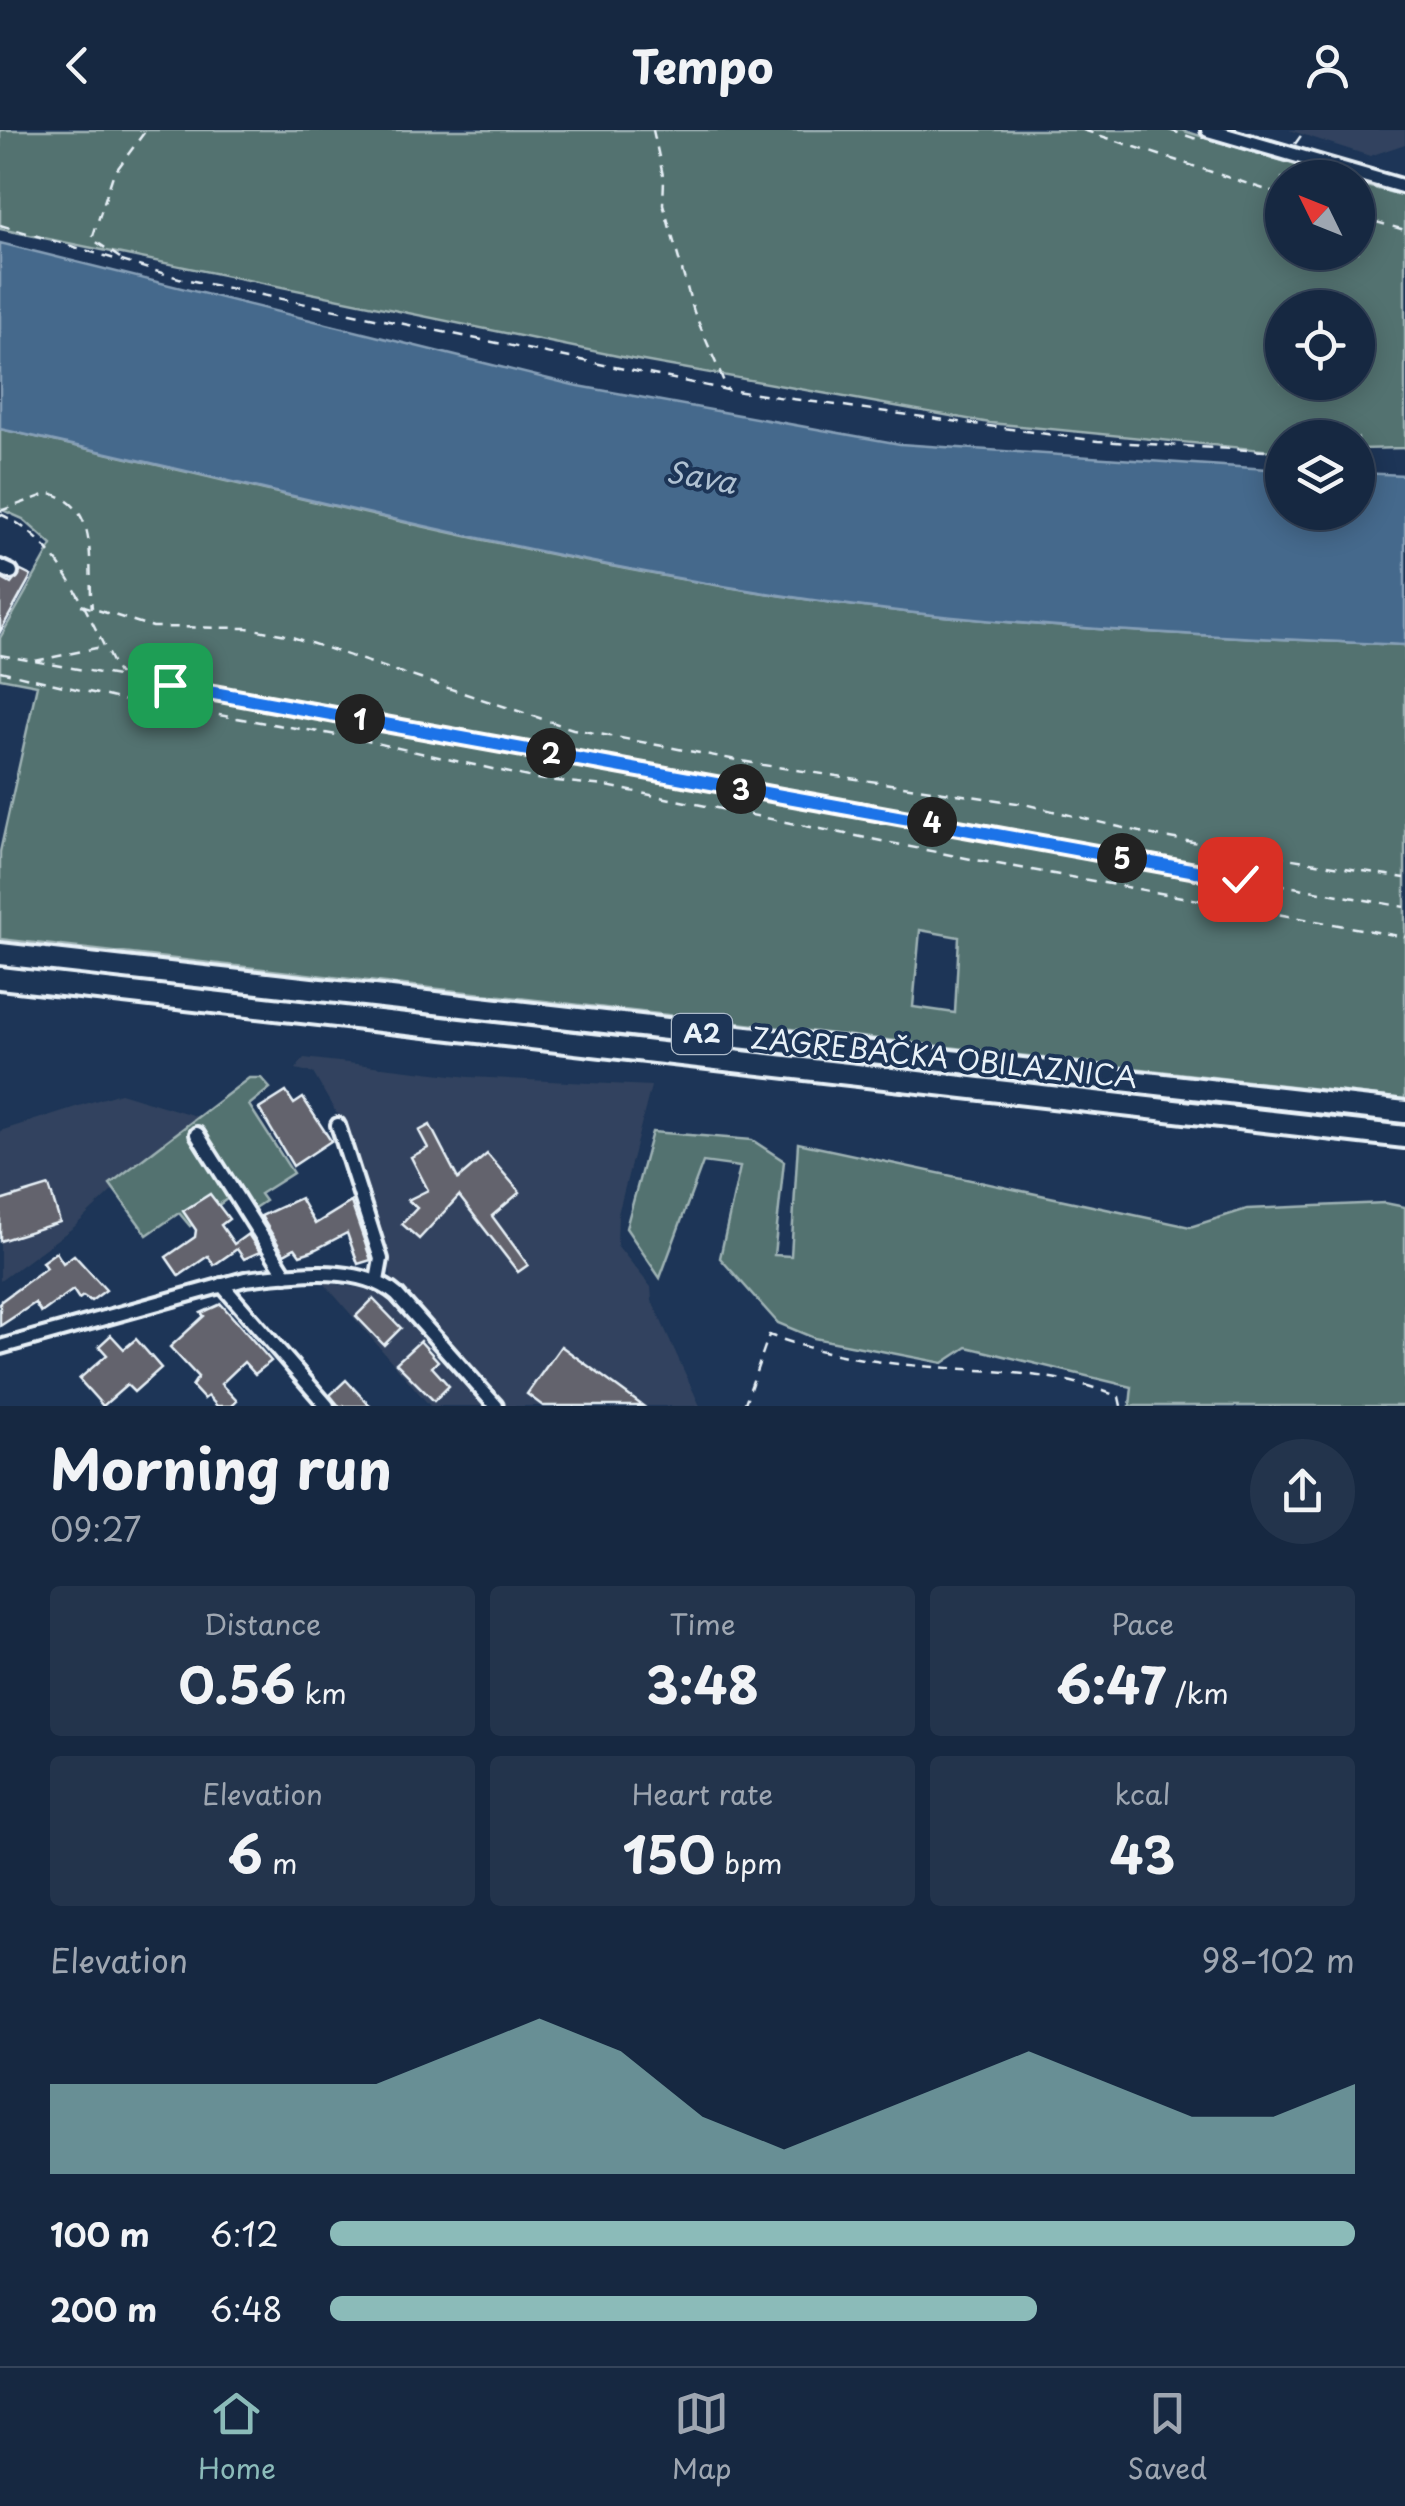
<!DOCTYPE html>
<meta charset="utf-8">
<style>
:root{--surface:#162841;--page:#23344c;--text:#f1f3f6;--muted:#9ea6b1;--line:#35445a;--accent:#8bbbb9}
body{margin:0;font-family:"Playpen Sans",sans-serif;background:var(--page);color:var(--text);height:100vh;display:flex;flex-direction:column;font-size:38px;white-space:nowrap}
*{box-sizing:border-box;margin:0}
p{font-size:32px;color:var(--muted)}
.icon{flex:none;width:55px;height:55px;fill:none;stroke:currentColor;stroke-width:2;stroke-linecap:round;stroke-linejoin:round}
.map{position:relative;height:1276px;overflow:hidden}
.drawer{display:flex;flex-direction:column;background:var(--surface);flex:1}
.drawer>*{flex:none}
.needle{width:65px;rotate:313deg}
.fabs{position:absolute;left:1265px;top:30px;display:grid;gap:20px}
.fabs a{display:grid;place-items:center;width:110px;height:110px;border-radius:50%;background:var(--surface);box-shadow:0 5px 25px #0003,0 0 0 2px var(--line);font-size:50px}
.pin{position:absolute;display:grid;place-items:center;width:85px;height:85px;color:#fff;margin:-42px;border-radius:20px;box-shadow:0 5px 15px #0006}
.km{position:absolute;width:50px;height:50px;margin:-25px;border-radius:50%;background:#222;color:#fff;font-size:28px;line-height:50px;text-align:center}
.round{display:grid;place-items:center;flex:none;width:105px;height:105px;border-radius:52px;background:var(--page)}
.head{display:flex;align-items:center;justify-content:space-between;height:170px;padding:0 50px}
h1{font-size:55px;font-weight:700;line-height:75px}
.metrics{display:grid;grid-template-columns:repeat(3,1fr);gap:15px;height:170px;padding:10px 50px}
.metrics div{display:grid;align-content:center;border-radius:10px;background:var(--page);text-align:center}
.metrics b{font-size:50px;font-weight:700}
.metrics small{font-size:28px;font-weight:400}
.metrics p{font-size:28px}
.chart{height:280px;padding:20px 50px}
.chart p{display:flex;justify-content:space-between}
.chart svg{width:100%;height:180px;margin-top:10px;fill:var(--accent);opacity:.7}
ul{padding:0 50px;list-style:none;font-size:32px}
li{display:grid;grid-template-columns:160px 120px 1fr;align-items:center;height:75px}
li i{height:25px;border-radius:12px;background:var(--accent)}
header{display:flex;justify-content:space-between;align-items:center;height:130px;padding:0 50px;background:var(--surface);font-size:45px;font-weight:700}
.tab-bar{display:flex;justify-content:space-around;align-items:center;height:140px;border-top:2px solid var(--line);background:var(--surface);font-size:28px;color:var(--muted)}
.tab-bar a{display:grid;justify-items:center;gap:5px}
.tab-bar .current{color:var(--accent)}
.map>svg:first-child{display:block}
.built{fill:#32435e}
.green{fill:#537270;stroke:#9eb2b4;stroke-width:2.5;fill-rule:evenodd}
.water{fill:#45698c;stroke:#869fb7;stroke-width:2.5}
.building{fill:#63646d;stroke:#e8f1f8;stroke-width:2.5}
.lines{fill:none;stroke-linecap:round;stroke-linejoin:round}
.minor-casing{stroke:#e8f1f8;stroke-width:20}
.highway-casing{stroke:#e8f1f8;stroke-width:28}
.path{stroke:#e8f1f8;stroke-width:2.5;stroke-dasharray:10 8;stroke-linecap:butt}
.minor{stroke:#1d3557;stroke-width:12}
.highway{stroke:#1d3557;stroke-width:20}
.route-casing{stroke:#fff;stroke-width:20}
.route{stroke:#1a73e8;stroke-width:12}
.labels{text-anchor:middle;stroke-width:8;stroke-linejoin:round;paint-order:stroke}
.shield{fill:#1d3557;stroke:#abb9c8;stroke-width:2.5}
.shield-label{font-size:25px;font-weight:bold;fill:#e8f1f8}
.street-label{font-size:28px;fill:#e8f1f8;stroke:#1d3557}
.water-label{font-size:30px;font-style:italic;fill:#afc1d2;stroke:#1d3557}
</style>
<header><svg class="icon" aria-label="back" viewBox="0 0 24 24"><path d="M15 5l-7 7 7 7"/></svg>Tempo<svg class="icon" aria-label="person" viewBox="0 0 24 24"><circle cx="12" cy="8" r="4"/><path d="M4 21q1-7 8-7t8 7"/></svg></header>
<div class="map">
<svg width="1405" height="1276" viewBox="0 0 1405 1276">
<rect width="100%" height="100%" fill="#1d3557"/>
<filter id="ink" filterUnits="userSpaceOnUse"><feTurbulence type="fractalNoise" baseFrequency=".01" numOctaves="2"/><feDisplacementMap in="SourceGraphic" scale="20" xChannelSelector="R" yChannelSelector="G"/><feConvolveMatrix kernelMatrix="1 2 1 2 8 2 1 2 1" color-interpolation-filters="sRGB"/></filter>
<g filter="url(#ink)">
<!-- built -->
<g class="built">
<polygon points="1289,0 1405,0 1405,14 1370,26"/>
<polygon points="304,928 469,947 651,956 618,1084 617,1115 651,1157 652,1171 700,1276 430,1276 323,1152 378,1161 391,1147 384,1110 341,991 313,943 296,939"/>
<polygon points="120,963 199,987 110,1054 114,1059 74,1097 0,1151 0,1001"/>
</g>
<!-- green -->
<g class="green">
<path d="M 0,0 L 1181,0 L 1335,47 L 1282,48 L 1282,122 L 1358,122 L 1358,54 L 1405,66 L 1405,318 L 1358,319 L 1358,308 L 1282,308 L 1282,322 L 990,293 L 632,229 L 0,99 ZM 1282,178 L 1358,178 L 1358,252 L 1282,252 Z"/>
<path d="M 0,299 C 285,362 573,441 864,477 C 1044,500 1224,506 1405,515 L 1405,969 L 0,809 L 0,722 L 37,555 L 0,548 L 0,508 L 52,415 L 23,389 L 0,379 ZM 920,800 L 959,807 L 955,883 L 913,877 Z"/>
<polygon points="249,948 261,948 270,958 249,975 293,1043 260,1064 265,1071 245,1084 231,1066 190,1096 179,1083 147,1105 110,1054"/>
<polygon points="652,1002 752,1010 784,1031 774,1125 791,1126 798,1013 1190,1097 1247,1079 1385,1073 1405,1077 1405,1276 1130,1276 1132,1257 967,1217 943,1233 814,1208 778,1193 720,1128 740,1037 703,1032 660,1148 626,1098"/>
</g>
<!-- water -->
<path class="water" d="M 0,113 L 573,255 L 900,314 L 1282,340 L 1282,382 L 1358,382 L 1358,343 L 1405,345 L 1405,515 C 1224,506 1044,500 864,477 C 572,440 287,361 0,299 Z"/>
<!-- building -->
<g class="building">
<polygon points="21,441 31,446 0,502 0,448 11,454"/>
<polygon points="286,962 294,974 303,968 331,1011 293,1036 259,979"/>
<polygon points="430,995 458,1049 487,1024 520,1062 492,1086 528,1135 518,1142 459,1066 419,1109 402,1094 417,1078 408,1070 428,1060 411,1027 428,1018 419,1001"/>
<polygon points="49,1056 60,1092 0,1111 0,1071"/>
<polygon points="210,1064 229,1089 221,1095 234,1114 248,1104 260,1122 244,1129 237,1119 214,1135 208,1126 179,1146 166,1127 195,1107 196,1100 183,1081"/>
<polygon points="300,1068 315,1094 351,1072 371,1130 358,1134 347,1103 312,1121 300,1125 295,1118 284,1124 261,1086"/>
<polygon points="56,1122 63,1133 74,1125 106,1160 91,1171 83,1166 79,1169 73,1160 41,1183 35,1173 0,1196 0,1172 46,1138 42,1132"/>
<polygon points="373,1169 401,1198 384,1215 356,1186"/>
<polygon points="221,1174 271,1231 255,1244 244,1232 221,1254 237,1271 232,1276 217,1276 208,1266 204,1269 192,1256 198,1247 170,1217 204,1186 201,1183"/>
<polygon points="111,1205 124,1219 136,1209 161,1238 134,1262 127,1255 103,1276 79,1249 107,1225 99,1216"/>
<polygon points="420,1211 438,1231 432,1237 449,1256 434,1271 396,1233"/>
<polygon points="561,1216 643,1276 543,1276 527,1264"/>
<polygon points="346,1250 370,1276 339,1276 330,1265"/>
</g>
<g class="lines">
<!-- minor casing -->
<g class="minor-casing">
<g id="minor">
<polyline points="1208,0 1405,57"/>
<polyline points="0,437 11,442"/>
<polyline points="338,995 381,1129 377,1151"/>
<polyline points="197,1004 286,1145"/>
<polyline points="222,1155 327,1276"/>
<path d="M 0,1217 L 245,1149 C 290,1144 360,1133 397,1165 L 496,1276"/>
</g>
</g>
<!-- highway casing -->
<g class="highway-casing">
<g id="highway">
<polyline points="0,824 1405,982"/>
<polyline points="0,848 1405,1007"/>
</g>
</g>
<!-- path -->
<g class="path">
<polyline points="653,0 664,50 663,74 694,182 727,259"/>
<polyline points="1083,0 1282,65"/>
<polyline points="1169,0 1200,10"/>
<polyline points="1295,14 1305,0"/>
<polyline points="1358,87 1405,100"/>
<polyline points="0,95 179,148 727,260 1098,311 1282,322"/>
<polyline points="120,128 92,109 113,45 146,0"/>
<path d="M 0,381 L 50,363 C 101,377 87,434 92,478"/>
<path d="M 0,384 C 63,411 88,489 119,545"/>
<polyline points="81,475 153,497 247,498 286,505 573,599 763,635 1024,674 1157,706 1405,748"/>
<polyline points="0,525 1405,777"/>
<polyline points="35,531 101,517"/>
<polyline points="0,541 144,575 182,579"/>
<polyline points="138,550 162,569 189,580 349,607 537,649 606,656 976,730 1405,807"/>
<path d="M 744,1276 L 769,1205 C 808,1219 849,1228 890,1233 C 965,1242 1048,1237 1119,1267 L 1121,1276"/>
</g>
<!-- minor -->
<use href="#minor" class="minor"/>
<!-- highway -->
<use href="#highway" class="highway"/>
</g>
</g>
<g class="lines" filter="url(#ink)">
<!-- route casing -->
<g class="route-casing">
<polyline id="route" points="170,555 1240,749"/>
</g>
<!-- route -->
<use href="#route" class="route"/>
</g>
<g class="labels">
<!-- shield labels -->
<rect class="shield" x="672" y="884" width="60" height="40" rx="8"/>
<g class="shield-label">
<text x="702" y="913">A2</text>
</g>
<!-- street labels -->
<g class="street-label">
<text transform="translate(944 928) rotate(6)" y="10">ZAGREBAČKA OBILAZNICA</text>
</g>
<!-- water labels -->
<g class="water-label">
<text transform="translate(701 348) rotate(10)" y="10">Sava</text>
</g>
</g>
</svg>
<div class="fabs">
<a><svg class="needle" viewBox="-14 -14 28 28"><path d="M0-13l5 13h-10z" fill="#e53935"/><path d="M0 13l5-13h-10z" fill="#9ea6b1"/></svg></a>
<a><svg class="icon" aria-label="locate" viewBox="0 0 24 24"><circle cx="12" cy="12" r="6"/><path d="M12 2v4M12 18v4M2 12h4M18 12h4"/></svg></a>
<a><svg class="icon" aria-label="layers" viewBox="0 0 24 24"><path d="M12 4l9 5-9 5-9-5zM3 14l9 5 9-5"/></svg></a>
</div>
<div class="pin" style="left:170px;top:555px;background:#1e9e55"><svg class="icon" aria-label="arrive" viewBox="0 0 24 24"><path d="M6 21V4h12l-3 4 3 4H6"/></svg></div>
<div class="pin" style="left:1240px;top:749px;background:#d93025"><svg class="icon" aria-label="check" viewBox="0 0 24 24"><path d="M5 12l5 5 9-10"/></svg></div>
<b class="km" style="left:360px;top:589px">1</b>
<b class="km" style="left:551px;top:623px">2</b>
<b class="km" style="left:741px;top:659px">3</b>
<b class="km" style="left:932px;top:692px">4</b>
<b class="km" style="left:1122px;top:728px">5</b>
</div>
<section class="drawer">
<div class="head"><div><h1>Morning run</h1><p>09:27</p></div><a class="round"><svg class="icon" aria-label="share" viewBox="0 0 24 24"><path d="M12 15V3M7 8l5-5 5 5M5 13v7h14v-7"/></svg></a></div>
<div class="metrics">
<div><p>Distance</p><b>0.56<small> km</small></b></div>
<div><p>Time</p><b>3:48</b></div>
<div><p>Pace</p><b>6:47<small> /km</small></b></div>
</div>
<div class="metrics">
<div><p>Elevation</p><b>6<small> m</small></b></div>
<div><p>Heart rate</p><b>150<small> bpm</small></b></div>
<div><p>kcal</p><b>43</b></div>
</div>
<div class="chart"><p><span>Elevation</span>98–102 m</p>
<svg viewBox="0 0 160 44" preserveAspectRatio="none"><path d="M0 44V22L10 22L20 22L30 22L40 22L50 14L60 6L70 14L80 30L90 38L100 30L110 22L120 14L130 22L140 30L150 30L160 22V44z"/></svg>
</div>
<ul>
<li><b>100 m</b>6:12<i style="width:100%"></i></li>
<li><b>200 m</b>6:48<i style="width:69%"></i></li>
</ul>
</section>
<nav class="tab-bar">
<a class="current"><svg class="icon" aria-label="home" viewBox="0 0 24 24"><path d="M3 11l9-7 9 7M6 9v11h12V9"/></svg>Home</a>
<a><svg class="icon" aria-label="map" viewBox="0 0 24 24"><path d="M3 6l6-2 6 2 6-2v14l-6 2-6-2-6 2zM9 4v14M15 6v14"/></svg>Map</a>
<a><svg class="icon" aria-label="saved" viewBox="0 0 24 24"><path d="M7 4h10v16l-5-4-5 4z"/></svg>Saved</a>
</nav>
